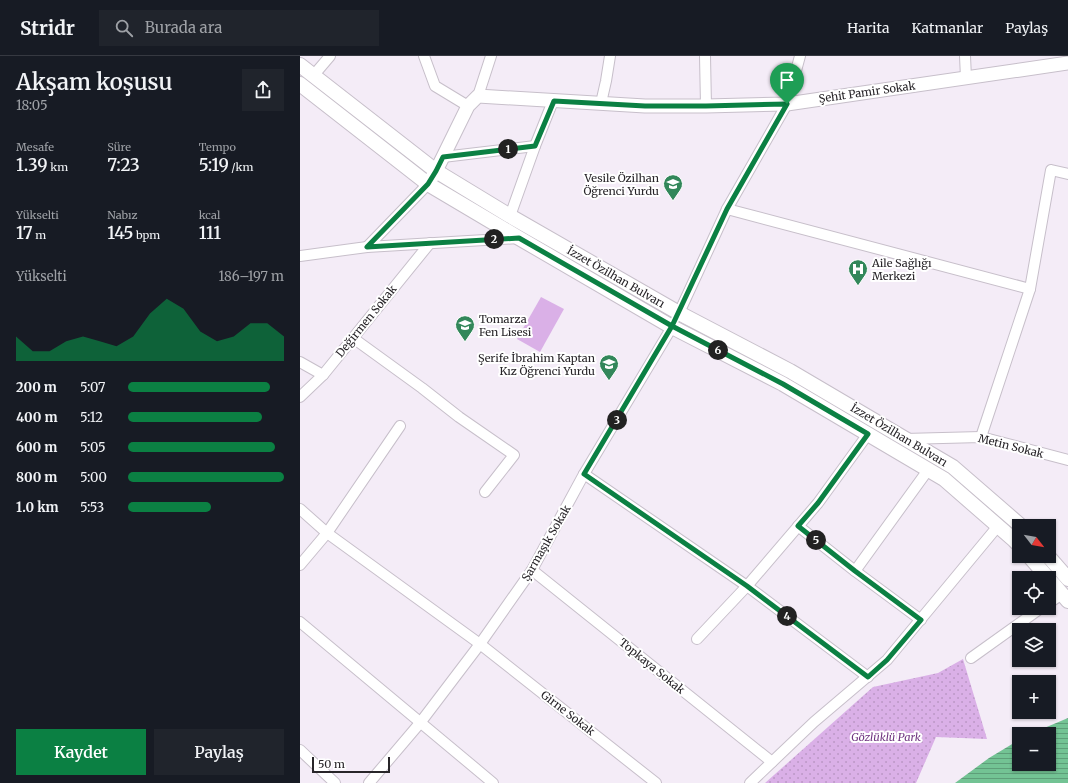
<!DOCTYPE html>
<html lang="tr">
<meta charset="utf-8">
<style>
:root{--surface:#171b24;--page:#20242c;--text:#f1f3f6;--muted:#9ea1a6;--line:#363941;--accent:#0b8043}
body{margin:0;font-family:Merriweather,serif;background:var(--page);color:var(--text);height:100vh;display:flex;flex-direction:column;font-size:15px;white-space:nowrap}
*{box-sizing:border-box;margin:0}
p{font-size:13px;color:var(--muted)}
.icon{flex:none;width:22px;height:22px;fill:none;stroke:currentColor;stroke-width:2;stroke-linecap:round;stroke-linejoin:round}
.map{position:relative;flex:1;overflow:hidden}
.panel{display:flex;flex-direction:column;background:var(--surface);width:300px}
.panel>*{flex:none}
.needle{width:26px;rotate:121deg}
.tools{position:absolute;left:712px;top:463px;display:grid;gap:8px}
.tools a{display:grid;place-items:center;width:44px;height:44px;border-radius:0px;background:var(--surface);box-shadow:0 1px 3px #0004;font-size:20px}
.scale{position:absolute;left:12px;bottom:10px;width:78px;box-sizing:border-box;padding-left:4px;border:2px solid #282529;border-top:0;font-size:11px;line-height:14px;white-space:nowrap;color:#282529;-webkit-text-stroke:3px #fff;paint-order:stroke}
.pin{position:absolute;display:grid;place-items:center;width:34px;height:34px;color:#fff;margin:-41px -17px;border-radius:50% 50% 50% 0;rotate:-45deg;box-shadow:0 0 4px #0007}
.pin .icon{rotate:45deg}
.km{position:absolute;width:20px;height:20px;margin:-10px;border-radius:50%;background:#222;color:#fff;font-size:11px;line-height:20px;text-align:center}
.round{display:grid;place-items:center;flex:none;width:42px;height:42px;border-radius:0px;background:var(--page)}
.headline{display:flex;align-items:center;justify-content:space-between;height:68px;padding:0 16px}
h1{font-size:22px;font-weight:600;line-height:30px}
.stats{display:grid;grid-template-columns:repeat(3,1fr);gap:6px;height:68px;padding:4px 16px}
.stats div{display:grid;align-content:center}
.stats b{font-size:17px;font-weight:600}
.stats small{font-size:11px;font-weight:400}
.stats p{font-size:11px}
.chart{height:112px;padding:8px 16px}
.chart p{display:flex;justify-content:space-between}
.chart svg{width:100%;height:72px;margin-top:4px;fill:var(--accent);opacity:.7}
.cta{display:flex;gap:8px;margin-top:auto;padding:8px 16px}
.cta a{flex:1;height:46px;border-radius:0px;background:var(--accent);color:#fff;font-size:16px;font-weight:600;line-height:46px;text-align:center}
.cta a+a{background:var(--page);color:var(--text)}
ul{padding:0 16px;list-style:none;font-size:13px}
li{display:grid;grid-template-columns:64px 48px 1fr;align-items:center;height:30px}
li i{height:10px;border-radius:5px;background:var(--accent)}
header{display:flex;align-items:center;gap:24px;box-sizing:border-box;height:56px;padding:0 20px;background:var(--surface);border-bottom:1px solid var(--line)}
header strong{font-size:19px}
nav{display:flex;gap:22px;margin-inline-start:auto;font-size:14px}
.search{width:280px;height:36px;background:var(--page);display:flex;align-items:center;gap:10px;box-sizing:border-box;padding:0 14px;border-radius:0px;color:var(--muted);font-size:15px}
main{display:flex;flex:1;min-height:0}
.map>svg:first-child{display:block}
.green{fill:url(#green-dots)}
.pitch{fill:#dab0e7}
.water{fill:url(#water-rules)}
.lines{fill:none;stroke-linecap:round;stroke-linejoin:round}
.minor-casing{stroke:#c7bfca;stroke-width:12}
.tertiary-casing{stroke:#c7bfca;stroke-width:15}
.secondary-casing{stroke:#c7bfca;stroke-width:16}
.minor{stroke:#fff;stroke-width:10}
.tertiary{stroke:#fff;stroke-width:13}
.secondary{stroke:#fff;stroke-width:14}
.route-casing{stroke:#fff;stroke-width:8}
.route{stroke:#0b8043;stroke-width:5}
.labels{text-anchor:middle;stroke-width:4;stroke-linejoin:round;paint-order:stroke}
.street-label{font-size:11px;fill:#282529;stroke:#fff}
.poi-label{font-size:11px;fill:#282529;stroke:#fff;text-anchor:end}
.park-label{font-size:11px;font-style:italic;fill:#6e337f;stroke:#fff}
</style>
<header>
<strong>Stridr</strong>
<div class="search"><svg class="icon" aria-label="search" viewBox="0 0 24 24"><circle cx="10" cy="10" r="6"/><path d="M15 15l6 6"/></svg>Burada ara</div>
<nav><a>Harita</a><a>Katmanlar</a><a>Paylaş</a></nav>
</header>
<main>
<section class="panel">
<div class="headline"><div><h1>Akşam koşusu</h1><p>18:05</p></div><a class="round"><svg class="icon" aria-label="share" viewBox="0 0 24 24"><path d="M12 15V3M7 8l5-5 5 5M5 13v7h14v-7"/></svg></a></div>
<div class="stats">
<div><p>Mesafe</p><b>1.39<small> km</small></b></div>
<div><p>Süre</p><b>7:23</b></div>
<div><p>Tempo</p><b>5:19<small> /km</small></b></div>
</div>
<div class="stats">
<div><p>Yükselti</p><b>17<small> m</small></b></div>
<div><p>Nabız</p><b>145<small> bpm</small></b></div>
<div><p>kcal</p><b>111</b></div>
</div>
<div class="chart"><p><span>Yükselti</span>186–197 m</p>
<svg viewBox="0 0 160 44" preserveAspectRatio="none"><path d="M0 44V29L10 38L20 38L30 32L40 29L50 32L60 35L70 29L80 15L90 6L100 12L110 26L120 32L130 29L140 21L150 21L160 29V44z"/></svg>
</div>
<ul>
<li><b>200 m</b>5:07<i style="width:91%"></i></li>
<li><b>400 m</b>5:12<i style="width:86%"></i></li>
<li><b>600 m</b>5:05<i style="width:94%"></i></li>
<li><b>800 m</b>5:00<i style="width:100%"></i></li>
<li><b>1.0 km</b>5:53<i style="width:53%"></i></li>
</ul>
<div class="cta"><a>Kaydet</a><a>Paylaş</a></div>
</section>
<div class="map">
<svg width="768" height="727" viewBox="0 0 768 727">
<defs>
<pattern id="green-dots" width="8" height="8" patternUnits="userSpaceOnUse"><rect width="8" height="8" fill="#dab0e7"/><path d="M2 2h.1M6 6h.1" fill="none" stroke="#bb97c6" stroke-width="1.8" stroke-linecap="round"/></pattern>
<pattern id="water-rules" width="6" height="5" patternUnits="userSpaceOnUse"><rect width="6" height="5" fill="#73c394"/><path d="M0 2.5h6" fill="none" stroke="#5e9e79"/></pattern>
</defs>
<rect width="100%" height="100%" fill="#f4ecf7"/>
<!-- green -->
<polygon class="green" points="663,603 687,683 636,681 616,727 465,727 573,631 638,617"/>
<!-- pitch -->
<polygon class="pitch" points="241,241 264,253 240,296 217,283"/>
<!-- water -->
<polygon class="water" points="768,662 768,727 655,727 689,702 719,684 719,708 749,708 749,678 730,678"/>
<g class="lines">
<!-- minor casing -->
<g class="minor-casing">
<g id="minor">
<polyline points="124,0 135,30 168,50"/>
<polyline points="405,0 406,50"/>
<polyline points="665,0 666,22"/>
<polyline points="13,20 30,0"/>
<polyline points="178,40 191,0"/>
<polyline points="301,47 306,25 310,0"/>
<polyline points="143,101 235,90"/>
<polyline points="427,153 730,233"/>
<polyline points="210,160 235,90 253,45"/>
<polyline points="67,191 128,128"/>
<polyline points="0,200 67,191 219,182"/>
<polyline points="379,257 427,153 487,48 500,0"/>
<polyline points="53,282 122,332 159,361 214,399 185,436"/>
<polyline points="0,306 23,319"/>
<polyline points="0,341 23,319 130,187"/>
<polyline points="681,381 730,233 751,114 768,118"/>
<polyline points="604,383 681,381 768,404"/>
<polyline points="284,418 447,530 568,621"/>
<polyline points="0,453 27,477 180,588 356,727"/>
<polyline points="498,470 555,515 621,564"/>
<polyline points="0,509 27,477 100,370"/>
<polyline points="232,514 472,706"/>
<polyline points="555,515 628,414"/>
<polyline points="749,547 762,538"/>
<polyline points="0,566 193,727"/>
<polyline points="397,583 447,530 518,447 568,378"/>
<polyline points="671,602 741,552"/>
<polyline points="0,694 35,727"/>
<polyline points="69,727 120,667 180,588 232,514 284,418 372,271"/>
<polyline points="450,727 514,666 587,604 698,470"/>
</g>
</g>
<!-- tertiary casing -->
<g class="tertiary-casing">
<polyline id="tertiary" points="131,123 136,115 168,50 178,40 345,50 406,50 487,48 768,7"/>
</g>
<!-- secondary casing -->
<g class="secondary-casing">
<g id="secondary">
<polyline points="0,9 136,115 210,160 379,257 490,315 653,411 721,470"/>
<polyline points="0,28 128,128 219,182 372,271 483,328 644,423 714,484 719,489"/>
<polyline points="729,500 748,522"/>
<polyline points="748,500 768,523"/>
<polyline points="749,523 768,545"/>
</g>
</g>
<!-- minor -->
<use href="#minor" class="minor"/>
<!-- tertiary -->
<use href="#tertiary" class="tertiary"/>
<!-- secondary -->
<use href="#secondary" class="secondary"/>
</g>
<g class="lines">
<!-- route casing -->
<g class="route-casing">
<polyline id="route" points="487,48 406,50 345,50 254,45 235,90 143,101 136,115 128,128 67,191 219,182 372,270 284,418 447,530 568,621 587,604 621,564 555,515 498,470 518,447 568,378 483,328 372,270 427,153 487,48"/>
</g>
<!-- route -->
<use href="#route" class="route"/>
</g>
<!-- icons -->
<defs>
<g id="school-pin" transform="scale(1)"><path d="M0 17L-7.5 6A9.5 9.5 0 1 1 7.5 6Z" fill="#32875a" stroke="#fff"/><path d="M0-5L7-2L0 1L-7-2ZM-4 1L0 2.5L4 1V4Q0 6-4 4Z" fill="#fff"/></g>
<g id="hospital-pin" transform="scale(1)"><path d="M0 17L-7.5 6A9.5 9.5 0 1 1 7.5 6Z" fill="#32875a" stroke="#fff"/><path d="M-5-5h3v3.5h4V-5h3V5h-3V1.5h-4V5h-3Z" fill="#fff"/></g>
</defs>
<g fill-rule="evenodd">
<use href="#school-pin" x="373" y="128"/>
<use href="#hospital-pin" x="558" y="213"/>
<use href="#school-pin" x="165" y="269"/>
<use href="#school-pin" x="309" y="308"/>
</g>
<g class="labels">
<!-- street labels -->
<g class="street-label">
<text transform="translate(567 36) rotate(-8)" y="4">Şehit Pamir Sokak</text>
<text transform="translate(316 221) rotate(30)" y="4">İzzet Özilhan Bulvarı</text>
<text transform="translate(66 265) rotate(-51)" y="4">Değirmen Sokak</text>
<text transform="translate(599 379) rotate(31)" y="4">İzzet Özilhan Bulvarı</text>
<text transform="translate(711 390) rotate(14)" y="4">Metin Sokak</text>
<text transform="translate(246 487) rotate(-60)" y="4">Şarmaşık Sokak</text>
<text transform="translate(352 610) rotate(39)" y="4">Topkaya Sokak</text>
<text transform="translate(268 657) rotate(38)" y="4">Girne Sokak</text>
</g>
<!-- poi labels -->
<g class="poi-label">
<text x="359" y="126">Vesile Özilhan<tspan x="359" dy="13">Öğrenci Yurdu</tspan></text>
<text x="572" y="211" text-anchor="start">Aile Sağlığı<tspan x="572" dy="13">Merkezi</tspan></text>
<text x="179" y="267" text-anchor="start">Tomarza<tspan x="179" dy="13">Fen Lisesi</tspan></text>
<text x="295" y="306">Şerife İbrahim Kaptan<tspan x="295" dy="13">Kız Öğrenci Yurdu</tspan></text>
</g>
<!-- park labels -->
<g class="park-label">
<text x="586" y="685">Gözlüklü Park</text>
</g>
</g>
</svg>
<div class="tools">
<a><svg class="needle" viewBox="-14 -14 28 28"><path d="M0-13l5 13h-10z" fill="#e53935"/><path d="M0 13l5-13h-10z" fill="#9ea1a6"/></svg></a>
<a><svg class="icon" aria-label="locate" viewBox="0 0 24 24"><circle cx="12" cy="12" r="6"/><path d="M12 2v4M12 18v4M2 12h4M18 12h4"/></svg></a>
<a><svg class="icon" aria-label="layers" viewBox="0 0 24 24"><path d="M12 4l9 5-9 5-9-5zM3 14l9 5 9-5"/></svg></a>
<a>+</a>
<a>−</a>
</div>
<div class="scale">50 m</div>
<div class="pin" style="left:487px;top:48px;background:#1e9e55"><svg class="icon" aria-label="arrive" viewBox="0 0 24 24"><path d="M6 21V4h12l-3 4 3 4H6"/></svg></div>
<b class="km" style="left:208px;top:93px">1</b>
<b class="km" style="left:194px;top:183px">2</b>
<b class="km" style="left:317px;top:364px">3</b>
<b class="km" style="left:487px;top:560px">4</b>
<b class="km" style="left:516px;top:484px">5</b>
<b class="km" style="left:418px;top:294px">6</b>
</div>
</main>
